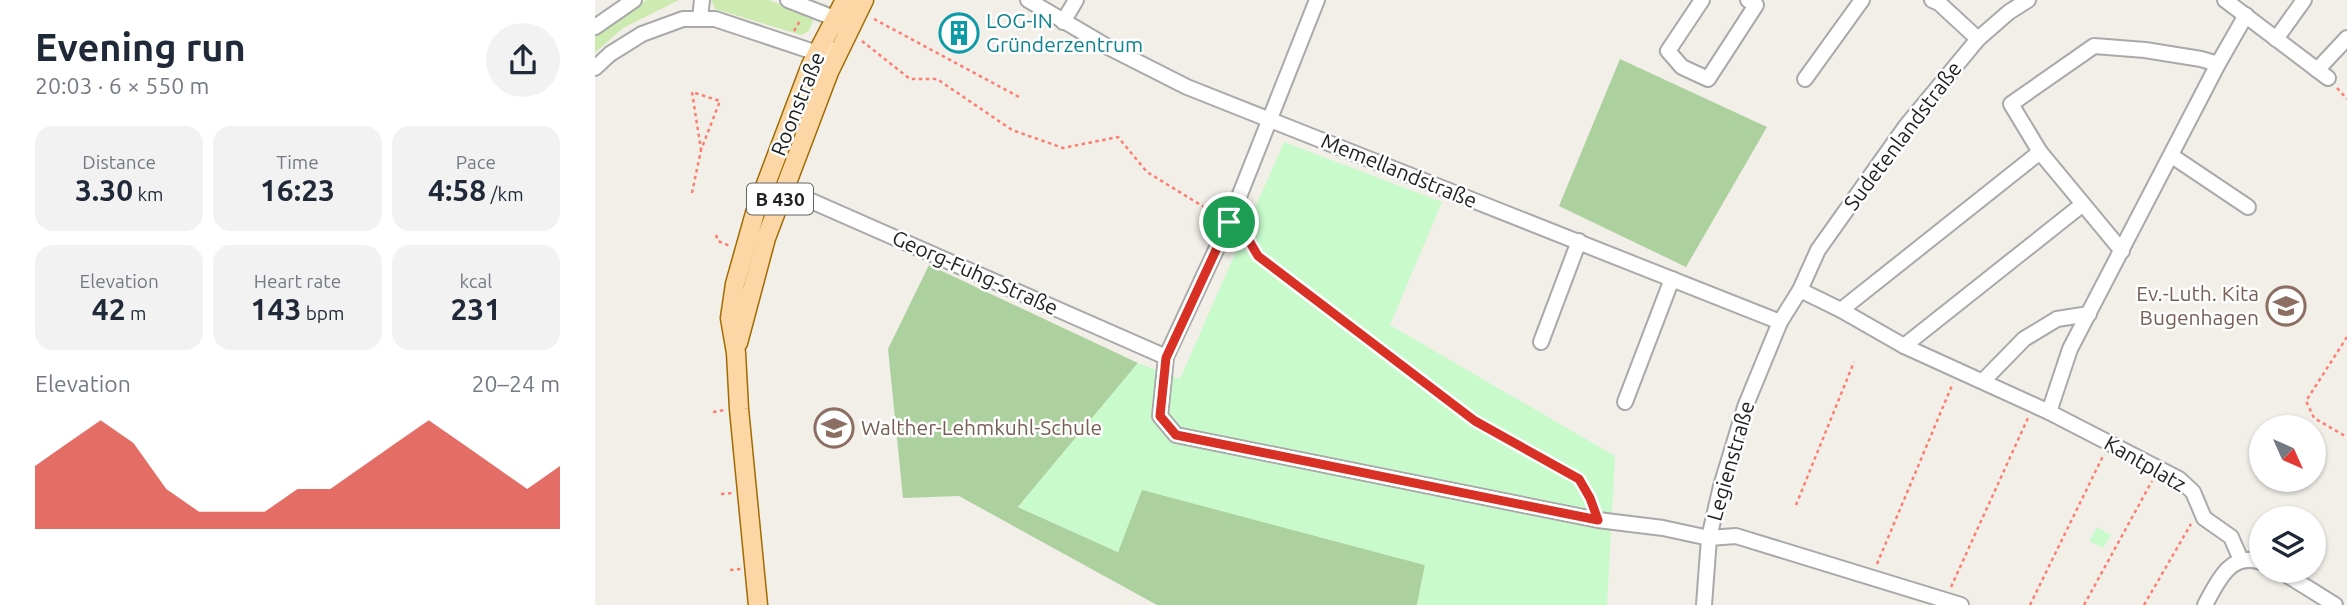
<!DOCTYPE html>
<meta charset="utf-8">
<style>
:root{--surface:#fff;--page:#f2f2f3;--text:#1f2937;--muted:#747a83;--accent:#d93025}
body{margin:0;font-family:Ubuntu,sans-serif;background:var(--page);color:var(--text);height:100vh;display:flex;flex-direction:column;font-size:26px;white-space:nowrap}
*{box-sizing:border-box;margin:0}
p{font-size:23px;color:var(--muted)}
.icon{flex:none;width:38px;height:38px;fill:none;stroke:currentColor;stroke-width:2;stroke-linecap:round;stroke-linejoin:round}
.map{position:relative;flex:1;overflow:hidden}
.sheet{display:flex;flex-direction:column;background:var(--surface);width:595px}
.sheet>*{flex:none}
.needle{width:46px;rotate:135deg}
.fabs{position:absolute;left:1654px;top:415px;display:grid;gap:14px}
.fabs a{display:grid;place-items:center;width:77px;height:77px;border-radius:50%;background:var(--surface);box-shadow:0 2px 5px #0004;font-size:35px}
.pin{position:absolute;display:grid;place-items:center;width:60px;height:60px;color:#fff;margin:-30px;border:4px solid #fff;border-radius:50%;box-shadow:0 2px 7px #0007}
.round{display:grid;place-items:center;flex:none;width:74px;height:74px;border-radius:37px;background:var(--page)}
.head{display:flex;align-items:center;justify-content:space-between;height:119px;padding:0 35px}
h1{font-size:38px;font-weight:700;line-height:52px}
.figures{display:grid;grid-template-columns:repeat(3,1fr);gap:10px;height:119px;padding:7px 35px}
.figures div{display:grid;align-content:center;border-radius:18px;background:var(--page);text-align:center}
.figures b{font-size:30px;font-weight:700}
.figures small{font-size:19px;font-weight:400}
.figures p{font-size:19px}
.chart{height:196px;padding:14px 35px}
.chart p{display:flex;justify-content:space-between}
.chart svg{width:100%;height:126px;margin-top:7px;fill:var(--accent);opacity:.7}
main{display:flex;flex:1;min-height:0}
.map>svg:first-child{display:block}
.grass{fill:#cdebb0}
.forest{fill:#add19e}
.park{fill:#c8facc}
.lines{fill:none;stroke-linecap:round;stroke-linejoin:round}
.minor-casing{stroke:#a9a9a9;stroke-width:18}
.major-casing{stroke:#a06b00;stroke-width:21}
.path{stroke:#fa8072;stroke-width:2.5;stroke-dasharray:3.5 3.5;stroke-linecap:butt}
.minor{stroke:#fff;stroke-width:14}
.major{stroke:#fcd6a4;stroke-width:18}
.route-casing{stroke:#fff;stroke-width:14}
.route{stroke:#d93025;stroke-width:9}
.labels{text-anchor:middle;stroke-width:5;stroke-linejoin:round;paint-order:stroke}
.shield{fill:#fff;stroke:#646464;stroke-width:2}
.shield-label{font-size:19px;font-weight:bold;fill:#222}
.culture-label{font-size:21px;fill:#0d838f;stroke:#fff;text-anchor:start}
.street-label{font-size:21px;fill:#222;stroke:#fff}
.education-label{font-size:21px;fill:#785e54;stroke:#fff;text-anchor:end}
</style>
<main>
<section class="sheet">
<div class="head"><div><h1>Evening run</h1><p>20:03 · 6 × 550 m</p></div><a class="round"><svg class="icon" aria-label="share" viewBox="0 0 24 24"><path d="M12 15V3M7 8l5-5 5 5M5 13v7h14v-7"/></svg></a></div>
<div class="figures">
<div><p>Distance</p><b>3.30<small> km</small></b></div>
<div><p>Time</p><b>16:23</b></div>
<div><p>Pace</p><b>4:58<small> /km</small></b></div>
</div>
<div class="figures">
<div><p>Elevation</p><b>42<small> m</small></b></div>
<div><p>Heart rate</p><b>143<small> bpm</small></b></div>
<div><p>kcal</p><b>231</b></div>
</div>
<div class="chart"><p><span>Elevation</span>20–24 m</p>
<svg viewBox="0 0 160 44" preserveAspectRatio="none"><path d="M0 44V22L10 14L20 6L30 14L40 30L50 38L60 38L70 38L80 30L90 30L100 22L110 14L120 6L130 14L140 22L150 30L160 22V44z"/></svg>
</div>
</section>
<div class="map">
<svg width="1752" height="605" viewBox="0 0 1752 605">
<rect width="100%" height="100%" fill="#f2efe9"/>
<!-- grass -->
<g class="grass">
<polygon points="52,0 84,0 28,28 0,53 0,34 2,32 35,8"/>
<polygon points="116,0 174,0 214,15 218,21 214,31 206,35 120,9"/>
</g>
<!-- forest -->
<g class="forest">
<polygon points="1025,59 1172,127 1091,267 964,206"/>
<polygon points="334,265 543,363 423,507 523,552 546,489 830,565 822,605 562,605 364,496 308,498 293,349"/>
</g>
<!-- park -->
<g class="park">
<polygon points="689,142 847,202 795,325 1020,456 1012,605 822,605 830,565 547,490 523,552 423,507 543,363 585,379"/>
<polygon points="1502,527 1516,535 1508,548 1494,541"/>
</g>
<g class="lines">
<!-- minor casing -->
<g class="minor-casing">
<g id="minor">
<polyline points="193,0 239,18 244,26"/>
<polyline points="433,0 513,47 592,87 1185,322"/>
<polyline points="722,0 634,222 571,357 565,416 581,435 1003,520 1068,528 1114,538 1141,536 1366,605"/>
<polyline points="1107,0 1073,51 1087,67 1113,79 1161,5 1153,0"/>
<polyline points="1337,0 1344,3 1383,39"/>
<polyline points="1630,0 1733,78"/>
<polyline points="105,18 107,0"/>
<polyline points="468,22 481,0"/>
<polyline points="0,27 39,0"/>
<polyline points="1681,39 1709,0"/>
<polyline points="0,68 15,54 47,34 88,19 120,19 222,53 244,49"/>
<polyline points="1722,70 1752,38"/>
<polyline points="1210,79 1267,0"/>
<polyline points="1445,152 1416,104 1499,46 1550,50 1606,59 1623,64"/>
<polyline points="1577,156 1653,207"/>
<polyline points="189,189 571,357"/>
<polyline points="1205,290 1246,310 1309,346 1454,412 1584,479 1598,492 1609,518 1636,537 1646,560"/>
<polyline points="1246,310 1445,152 1527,251"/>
<polyline points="946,342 984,241"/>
<polyline points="1309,346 1488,204"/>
<polyline points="1388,381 1429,339 1462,319 1494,314"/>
<polyline points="1030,402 1077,279"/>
<polyline points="1454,412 1475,349 1623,64 1651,15"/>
<polyline points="1684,570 1740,605"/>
<polyline points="1109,605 1114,538 1126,486 1150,407 1185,322 1205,290 1223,250 1311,126 1383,39 1414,12 1433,0"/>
<path d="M 1610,605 C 1622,583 1635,551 1666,562"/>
</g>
</g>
<!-- major casing -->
<g class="major-casing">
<g id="major">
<polyline points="143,343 171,238 234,72 269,0"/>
<polyline points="163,605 144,409 141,353 135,318 140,284 160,213 216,65 250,0"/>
</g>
</g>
<!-- path -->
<g class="path">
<polyline points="279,19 424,97"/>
<polyline points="199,31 206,19"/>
<polyline points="267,41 315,79 342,79 417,130 468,148 523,137 552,172 622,215"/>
<polyline points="1742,88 1752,99"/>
<polyline points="97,193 106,150 125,101 97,92 106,150"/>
<polyline points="646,228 663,256 880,421 984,479 997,503"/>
<polyline points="121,235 123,241 135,246"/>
<polyline points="1752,337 1711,401 1719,418 1752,437"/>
<polyline points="118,412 130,410"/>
<polyline points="126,494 138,493"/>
<polyline points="1201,505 1259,362"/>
<polyline points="1282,564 1358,383"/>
<polyline points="135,570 146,569"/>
<polyline points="1356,587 1433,418"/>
<polyline points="1435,605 1509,454"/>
<polyline points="1489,605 1557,481"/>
<polyline points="1549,605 1596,524"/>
</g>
<!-- minor -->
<use href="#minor" class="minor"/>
<!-- major -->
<use href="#major" class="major"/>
</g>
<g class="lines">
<!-- route casing -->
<g class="route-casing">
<polygon id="route" points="634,222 646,227 663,256 880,421 984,479 995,498 1003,520 581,435 565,416 571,358"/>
</g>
<!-- route -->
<use href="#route" class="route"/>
</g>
<!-- icons -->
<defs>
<g id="building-ring" transform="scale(2.0125)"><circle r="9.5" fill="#fff" stroke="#0f9aa8" stroke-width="1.5"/><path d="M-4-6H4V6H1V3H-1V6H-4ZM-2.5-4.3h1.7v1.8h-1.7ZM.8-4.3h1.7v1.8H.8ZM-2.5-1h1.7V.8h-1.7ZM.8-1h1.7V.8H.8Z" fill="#0f9aa8"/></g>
<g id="school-ring" transform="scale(2.0125)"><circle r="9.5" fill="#fff" stroke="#8d6e63" stroke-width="1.5"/><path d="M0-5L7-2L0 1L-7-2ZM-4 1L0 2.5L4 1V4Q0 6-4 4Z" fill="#8d6e63"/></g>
</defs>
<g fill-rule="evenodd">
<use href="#building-ring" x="364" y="33"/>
<use href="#school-ring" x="1691" y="306"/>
<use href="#school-ring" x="239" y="428"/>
</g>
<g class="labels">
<!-- shield labels -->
<rect class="shield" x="152" y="183.5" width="66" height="31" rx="5"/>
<g class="shield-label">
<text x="185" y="206">B 430</text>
</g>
<!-- culture labels -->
<g class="culture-label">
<text x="391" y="28">LOG-IN<tspan x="391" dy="24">Gründerzentrum</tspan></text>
</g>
<!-- street labels -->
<g class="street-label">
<text transform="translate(203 104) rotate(-68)" y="7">Roonstraße</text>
<text transform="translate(1308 136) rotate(-53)" y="7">Sudetenlandstraße</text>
<text transform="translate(804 171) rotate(22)" y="7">Memellandstraße</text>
<text transform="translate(380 273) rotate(24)" y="7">Georg-Fuhg-Straße</text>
<text transform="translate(1136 461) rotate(-74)" y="7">Legienstraße</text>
<text transform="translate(1550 464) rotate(30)" y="7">Kantplatz</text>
</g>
<!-- education labels -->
<g class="education-label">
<text x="1664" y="301">Ev.-Luth. Kita<tspan x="1664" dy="24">Bugenhagen</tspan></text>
<text x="266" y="435" text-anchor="start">Walther-Lehmkuhl-Schule</text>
</g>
</g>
</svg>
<div class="fabs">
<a><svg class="needle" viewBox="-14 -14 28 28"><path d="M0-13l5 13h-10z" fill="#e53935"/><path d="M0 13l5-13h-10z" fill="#747a83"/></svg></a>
<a><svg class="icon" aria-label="layers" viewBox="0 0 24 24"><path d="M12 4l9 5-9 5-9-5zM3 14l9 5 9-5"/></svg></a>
</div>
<div class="pin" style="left:634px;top:222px;background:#1e9e55"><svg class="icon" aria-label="arrive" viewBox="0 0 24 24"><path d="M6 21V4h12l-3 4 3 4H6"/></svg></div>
</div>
</main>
